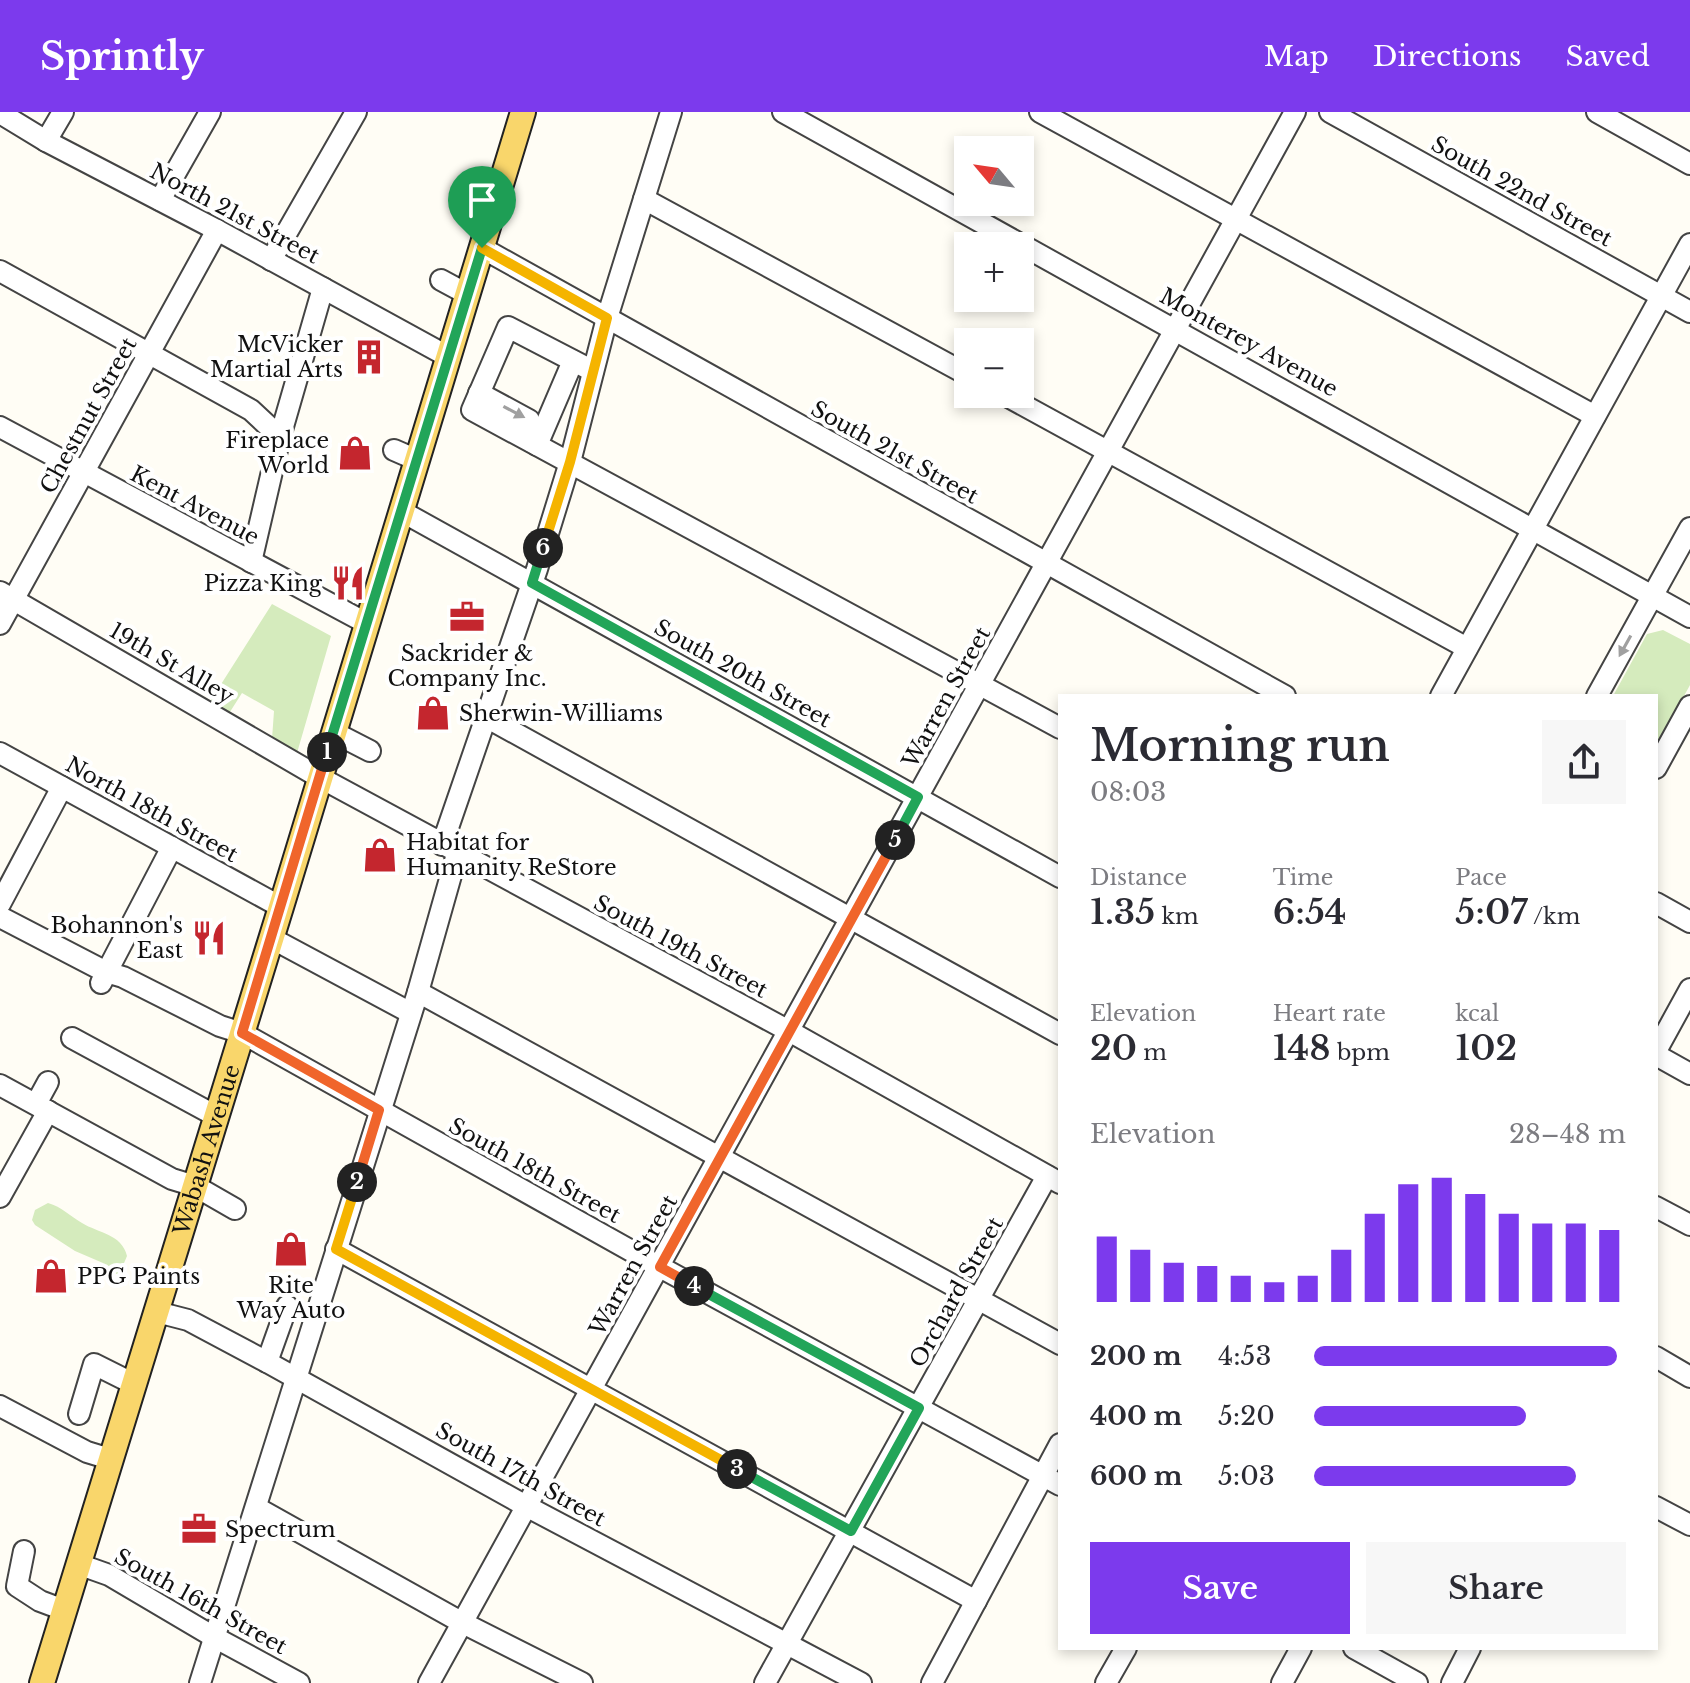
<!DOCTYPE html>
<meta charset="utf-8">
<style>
:root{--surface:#fff;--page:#f7f7f7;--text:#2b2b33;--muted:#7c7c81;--accent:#7c3aed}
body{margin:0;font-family:"Libre Baskerville",serif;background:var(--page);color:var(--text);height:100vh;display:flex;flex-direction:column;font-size:30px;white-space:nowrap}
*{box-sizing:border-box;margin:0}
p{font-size:26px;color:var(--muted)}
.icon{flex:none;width:44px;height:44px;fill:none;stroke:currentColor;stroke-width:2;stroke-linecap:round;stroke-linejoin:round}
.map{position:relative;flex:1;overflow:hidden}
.side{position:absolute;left:1058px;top:582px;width:600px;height:956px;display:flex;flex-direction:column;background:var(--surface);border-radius:0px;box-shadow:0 4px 12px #0003}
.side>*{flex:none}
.needle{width:52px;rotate:299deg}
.tools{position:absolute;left:954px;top:24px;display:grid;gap:16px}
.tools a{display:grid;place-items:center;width:80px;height:80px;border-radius:0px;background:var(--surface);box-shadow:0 4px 12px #0003;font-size:40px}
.pin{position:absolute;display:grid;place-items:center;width:68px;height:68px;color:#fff;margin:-82px -34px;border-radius:50% 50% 50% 0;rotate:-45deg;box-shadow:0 0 8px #0007}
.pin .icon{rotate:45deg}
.km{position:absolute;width:40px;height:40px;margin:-20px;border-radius:50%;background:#222;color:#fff;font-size:22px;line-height:40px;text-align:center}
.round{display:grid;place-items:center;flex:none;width:84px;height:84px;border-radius:0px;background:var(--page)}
.headline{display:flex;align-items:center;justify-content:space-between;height:136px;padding:0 32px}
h1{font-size:44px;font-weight:600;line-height:60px}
.figures{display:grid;grid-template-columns:repeat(3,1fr);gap:12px;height:136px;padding:8px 32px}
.figures div{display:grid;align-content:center}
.figures b{font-size:34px;font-weight:600}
.figures small{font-size:22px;font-weight:400}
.figures p{font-size:22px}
.chart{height:224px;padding:16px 32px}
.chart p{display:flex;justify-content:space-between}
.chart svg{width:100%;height:144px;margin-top:8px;stroke:var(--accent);stroke-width:6}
.cta{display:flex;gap:16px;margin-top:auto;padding:16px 32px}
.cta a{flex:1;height:92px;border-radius:0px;background:var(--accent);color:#fff;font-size:32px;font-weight:600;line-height:92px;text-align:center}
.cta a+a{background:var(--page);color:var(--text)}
ul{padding:0 32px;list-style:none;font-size:26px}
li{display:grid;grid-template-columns:128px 96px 1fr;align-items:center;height:60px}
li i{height:20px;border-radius:10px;background:var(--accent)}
header{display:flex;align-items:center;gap:48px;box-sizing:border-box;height:112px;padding:0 40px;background:var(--accent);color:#fff}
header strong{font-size:38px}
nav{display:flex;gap:44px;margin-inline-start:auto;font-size:28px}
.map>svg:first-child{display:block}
.green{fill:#d5ebbd}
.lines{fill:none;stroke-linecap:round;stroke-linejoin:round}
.minor-casing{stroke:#444;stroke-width:24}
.major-casing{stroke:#222;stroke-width:28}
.minor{stroke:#fff;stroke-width:20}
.major{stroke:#f9d66b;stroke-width:24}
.oneway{fill:#a0a0a0}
.split-1-casing{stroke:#fff;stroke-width:16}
.split-2-casing{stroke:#fff;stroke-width:16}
.split-3-casing{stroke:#fff;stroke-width:16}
.split-4-casing{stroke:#fff;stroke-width:16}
.split-5-casing{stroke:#fff;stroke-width:16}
.split-6-casing{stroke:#fff;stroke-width:16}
.split-7-casing{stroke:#fff;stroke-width:16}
.split-1{stroke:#22a559;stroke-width:10}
.split-2{stroke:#f0652b;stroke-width:10}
.split-3{stroke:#f5b400;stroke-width:10}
.split-4{stroke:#22a559;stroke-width:10}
.split-5{stroke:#f0652b;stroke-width:10}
.split-6{stroke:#22a559;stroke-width:10}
.split-7{stroke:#f5b400;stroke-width:10}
.labels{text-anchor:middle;stroke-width:8;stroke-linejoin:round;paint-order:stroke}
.street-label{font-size:22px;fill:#111;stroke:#fff}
.poi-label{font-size:22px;fill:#111;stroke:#fff;text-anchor:end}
</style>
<header>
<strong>Sprintly</strong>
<nav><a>Map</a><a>Directions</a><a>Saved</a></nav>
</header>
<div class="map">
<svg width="1690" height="1571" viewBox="0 0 1690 1571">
<rect width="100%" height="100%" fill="#fffdf5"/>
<!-- green -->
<g class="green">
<polygon points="272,492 331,524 297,641 272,627 274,599 242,581 228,603 211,593 211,588"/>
<polygon points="1663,518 1690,532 1690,573 1656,635 1656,584 1613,584 1647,522"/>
<path d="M 48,1091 C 62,1095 70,1104 82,1111 C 98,1121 122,1122 127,1144 L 119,1163 L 106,1157 L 103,1151 L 75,1139 L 35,1113 L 32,1108 L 35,1098 Z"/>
</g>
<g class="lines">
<!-- minor casing -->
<g class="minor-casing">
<g id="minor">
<polyline points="783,0 1690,505"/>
<polyline points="1040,0 1595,304"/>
<polyline points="1330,0 1690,200"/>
<polyline points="1597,0 1690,52"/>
<polyline points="0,1 46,29 217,118 447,244"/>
<polyline points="46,29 63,0"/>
<polyline points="644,87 968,263"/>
<polyline points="160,88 210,0"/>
<polyline points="482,136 1285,584"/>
<polyline points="271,148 356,0"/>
<polyline points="0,159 251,298 280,325 251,450"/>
<polyline points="441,168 467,182"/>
<polyline points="593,259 508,215 472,298 1060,616"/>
<polyline points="479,281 529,308 532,330"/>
<polyline points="1003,282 1467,536"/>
<polyline points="0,315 368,512"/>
<polyline points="280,325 323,176"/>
<polyline points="537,333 573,249"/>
<polyline points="394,338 417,348"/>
<polyline points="401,399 1060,765"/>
<polyline points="0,480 319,665 789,919 1060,1071"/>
<polyline points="0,512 217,118"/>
<polyline points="1441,584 1690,132"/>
<polyline points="1597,584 1690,416"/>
<polyline points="486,605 1060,922"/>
<polyline points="333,620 370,639"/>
<polyline points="0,641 281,795"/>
<polyline points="1656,656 1690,594"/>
<polyline points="442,733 537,457 570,350 607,206 671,0"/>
<polyline points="1656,791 1690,810"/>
<polyline points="0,792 62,675"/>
<polyline points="0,805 106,860 123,865 220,914 242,921 660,1155 1060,1373"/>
<polyline points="271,826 411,901"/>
<polyline points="101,871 172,735"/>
<polyline points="418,880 1060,1232"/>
<polyline points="72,926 216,1004"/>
<polyline points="1656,939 1690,877"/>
<polyline points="1656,943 1690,962"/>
<polyline points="0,973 172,1067 195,1074 235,1097"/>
<polyline points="36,992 48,970"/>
<polyline points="0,1085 48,999"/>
<polyline points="1656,1095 1690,1113"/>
<polyline points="336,1137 976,1489"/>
<polyline points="157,1200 188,1208 267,1250 526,1394 861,1571"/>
<polyline points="1656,1245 1690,1265"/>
<polyline points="267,1250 287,1194"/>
<polyline points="0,1294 87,1340 110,1347"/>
<polyline points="79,1302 94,1252 134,1272"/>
<polyline points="1656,1395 1690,1413"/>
<polyline points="257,1396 461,1510 582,1571"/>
<polyline points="24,1439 17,1474 40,1489 64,1498"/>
<polyline points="78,1452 109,1463 214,1525 299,1571"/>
<polyline points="1354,1536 1417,1571"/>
<polyline points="200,1571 418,880 457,742"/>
<polyline points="429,1571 1295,0"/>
<polyline points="765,1571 1047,1064"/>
<polyline points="932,1571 1060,1332"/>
<polyline points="1106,1571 1126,1536"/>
<polyline points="1282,1571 1301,1536"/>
<polyline points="1452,1571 1470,1536"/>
</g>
</g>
<!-- major casing -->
<g class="major-casing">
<g id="major">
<path id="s1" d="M 42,1571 L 281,795 L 523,0"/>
</g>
</g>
<!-- minor -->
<use href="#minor" class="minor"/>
<!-- major -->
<use href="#major" class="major"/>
</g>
<!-- one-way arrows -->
<defs><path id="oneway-solid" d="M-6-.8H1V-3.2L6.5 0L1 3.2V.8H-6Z" transform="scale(2)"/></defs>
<g class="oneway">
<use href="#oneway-solid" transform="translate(514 300) rotate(28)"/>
<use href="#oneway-solid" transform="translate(1625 534) rotate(119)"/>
</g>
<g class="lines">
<!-- split-1 casing -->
<g class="split-1-casing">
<polyline id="split-1" points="327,640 482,136"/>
</g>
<!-- split-2 casing -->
<g class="split-2-casing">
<polyline id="split-2" points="327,640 242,921 379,998 357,1070"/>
</g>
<!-- split-3 casing -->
<g class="split-3-casing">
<polyline id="split-3" points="357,1070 336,1137 737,1357"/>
</g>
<!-- split-4 casing -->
<g class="split-4-casing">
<polyline id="split-4" points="694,1174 919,1296 851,1419 737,1357"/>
</g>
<!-- split-5 casing -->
<g class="split-5-casing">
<polyline id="split-5" points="694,1174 660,1155 895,728"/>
</g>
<!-- split-6 casing -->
<g class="split-6-casing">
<polyline id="split-6" points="543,436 532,471 918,685 895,728"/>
</g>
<!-- split-7 casing -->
<g class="split-7-casing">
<polyline id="split-7" points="482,136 607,206 570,350 543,436"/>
</g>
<!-- split-1 -->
<use href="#split-1" class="split-1"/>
<!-- split-2 -->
<use href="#split-2" class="split-2"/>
<!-- split-3 -->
<use href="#split-3" class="split-3"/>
<!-- split-4 -->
<use href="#split-4" class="split-4"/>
<!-- split-5 -->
<use href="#split-5" class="split-5"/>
<!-- split-6 -->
<use href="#split-6" class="split-6"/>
<!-- split-7 -->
<use href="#split-7" class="split-7"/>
</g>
<!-- icons -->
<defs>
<g id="building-bare" transform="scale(2.76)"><path d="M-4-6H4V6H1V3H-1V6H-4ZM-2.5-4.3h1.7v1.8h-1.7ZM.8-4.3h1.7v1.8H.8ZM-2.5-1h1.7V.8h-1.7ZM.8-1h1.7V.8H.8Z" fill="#c4262e" stroke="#fff" stroke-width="2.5" paint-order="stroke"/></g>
<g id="shop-bare" transform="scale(2.76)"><path d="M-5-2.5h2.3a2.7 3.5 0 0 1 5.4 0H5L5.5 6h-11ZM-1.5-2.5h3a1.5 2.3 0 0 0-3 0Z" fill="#c4262e" stroke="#fff" stroke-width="2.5" paint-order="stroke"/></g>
<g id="restaurant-bare" transform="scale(2.76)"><path d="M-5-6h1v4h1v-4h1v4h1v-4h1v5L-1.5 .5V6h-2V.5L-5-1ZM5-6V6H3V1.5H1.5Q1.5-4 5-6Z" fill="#c4262e" stroke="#fff" stroke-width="2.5" paint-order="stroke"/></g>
<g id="office-bare" transform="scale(2.76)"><path d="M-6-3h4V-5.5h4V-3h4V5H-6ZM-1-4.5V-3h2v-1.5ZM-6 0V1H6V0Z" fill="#c4262e" stroke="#fff" stroke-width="2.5" paint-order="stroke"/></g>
</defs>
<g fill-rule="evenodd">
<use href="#building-bare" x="369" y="245"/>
<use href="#shop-bare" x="355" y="341"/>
<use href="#restaurant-bare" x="348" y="471"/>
<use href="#office-bare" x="467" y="505"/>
<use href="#shop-bare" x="433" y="601"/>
<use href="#shop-bare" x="380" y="743"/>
<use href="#restaurant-bare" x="209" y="826"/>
<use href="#shop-bare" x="291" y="1137"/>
<use href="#shop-bare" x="51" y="1164"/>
<use href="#office-bare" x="199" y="1417"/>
</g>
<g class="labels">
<!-- street labels -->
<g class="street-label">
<text transform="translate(1522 79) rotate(29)" y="8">South 22nd Street</text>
<text transform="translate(235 101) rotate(28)" y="8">North 21st Street</text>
<text transform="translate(1249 230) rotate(29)" y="8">Monterey Avenue</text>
<text transform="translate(88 303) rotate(-61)" y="8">Chestnut Street</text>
<text transform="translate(895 340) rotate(29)" y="8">South 21st Street</text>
<text transform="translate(195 393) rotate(28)" y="8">Kent Avenue</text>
<text transform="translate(172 551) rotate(30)" y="8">19th St Alley</text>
<text transform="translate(743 561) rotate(29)" y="8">South 20th Street</text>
<text transform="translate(946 585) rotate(-61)" y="8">Warren Street</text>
<text transform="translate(152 697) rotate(29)" y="8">North 18th Street</text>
<text transform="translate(681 834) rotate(28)" y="8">South 19th Street</text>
<text dy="8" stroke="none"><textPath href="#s1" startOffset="558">Wabash Avenue</textPath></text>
<text transform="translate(535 1058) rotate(29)" y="8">South 18th Street</text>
<text transform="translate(633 1153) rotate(-61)" y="8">Warren Street</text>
<text transform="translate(956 1180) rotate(-61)" y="8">Orchard Street</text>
<text transform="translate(521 1362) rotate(29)" y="8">South 17th Street</text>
<text transform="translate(201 1489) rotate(29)" y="8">South 16th Street</text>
</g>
<!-- poi labels -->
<g class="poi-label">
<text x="343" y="240">McVicker<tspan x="343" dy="25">Martial Arts</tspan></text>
<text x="329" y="336">Fireplace<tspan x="329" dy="25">World</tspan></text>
<text x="322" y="479">Pizza King</text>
<text x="467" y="549" text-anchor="middle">Sackrider &amp;<tspan x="467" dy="25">Company Inc.</tspan></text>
<text x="459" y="609" text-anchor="start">Sherwin-Williams</text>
<text x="406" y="738" text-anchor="start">Habitat for<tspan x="406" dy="25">Humanity ReStore</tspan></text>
<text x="183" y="821">Bohannon's<tspan x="183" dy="25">East</tspan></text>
<text x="77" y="1172" text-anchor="start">PPG Paints</text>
<text x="291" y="1181" text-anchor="middle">Rite<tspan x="291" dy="25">Way Auto</tspan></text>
<text x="225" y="1425" text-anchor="start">Spectrum</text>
</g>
</g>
</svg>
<div class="tools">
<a><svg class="needle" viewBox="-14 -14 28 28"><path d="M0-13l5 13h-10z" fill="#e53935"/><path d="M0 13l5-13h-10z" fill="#7c7c81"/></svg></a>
<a>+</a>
<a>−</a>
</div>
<div class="pin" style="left:482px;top:136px;background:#1e9e55"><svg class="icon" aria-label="arrive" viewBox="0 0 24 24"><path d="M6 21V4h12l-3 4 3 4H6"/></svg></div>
<b class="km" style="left:327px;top:640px">1</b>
<b class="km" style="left:357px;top:1070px">2</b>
<b class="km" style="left:737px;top:1357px">3</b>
<b class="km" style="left:694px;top:1174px">4</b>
<b class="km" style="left:895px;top:728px">5</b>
<b class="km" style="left:543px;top:436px">6</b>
<section class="side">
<div class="headline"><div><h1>Morning run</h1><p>08:03</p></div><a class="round"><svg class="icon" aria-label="share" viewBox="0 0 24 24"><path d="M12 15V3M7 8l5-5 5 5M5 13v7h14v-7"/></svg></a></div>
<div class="figures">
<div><p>Distance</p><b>1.35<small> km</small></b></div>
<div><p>Time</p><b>6:54</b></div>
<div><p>Pace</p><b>5:07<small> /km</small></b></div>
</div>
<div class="figures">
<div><p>Elevation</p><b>20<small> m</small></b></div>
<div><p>Heart rate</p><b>148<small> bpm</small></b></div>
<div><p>kcal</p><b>102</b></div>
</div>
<div class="chart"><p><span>Elevation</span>28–48 m</p>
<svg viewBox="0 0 160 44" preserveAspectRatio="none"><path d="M5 44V24M15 44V28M25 44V32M35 44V33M45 44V36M55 44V38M65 44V36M75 44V28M85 44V17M95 44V8M105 44V6M115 44V11M125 44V17M135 44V20M145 44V20M155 44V22"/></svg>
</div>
<ul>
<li><b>200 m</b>4:53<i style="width:97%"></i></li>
<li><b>400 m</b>5:20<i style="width:68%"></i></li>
<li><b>600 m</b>5:03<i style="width:84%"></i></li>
</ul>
<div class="cta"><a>Save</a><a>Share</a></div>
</section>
</div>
